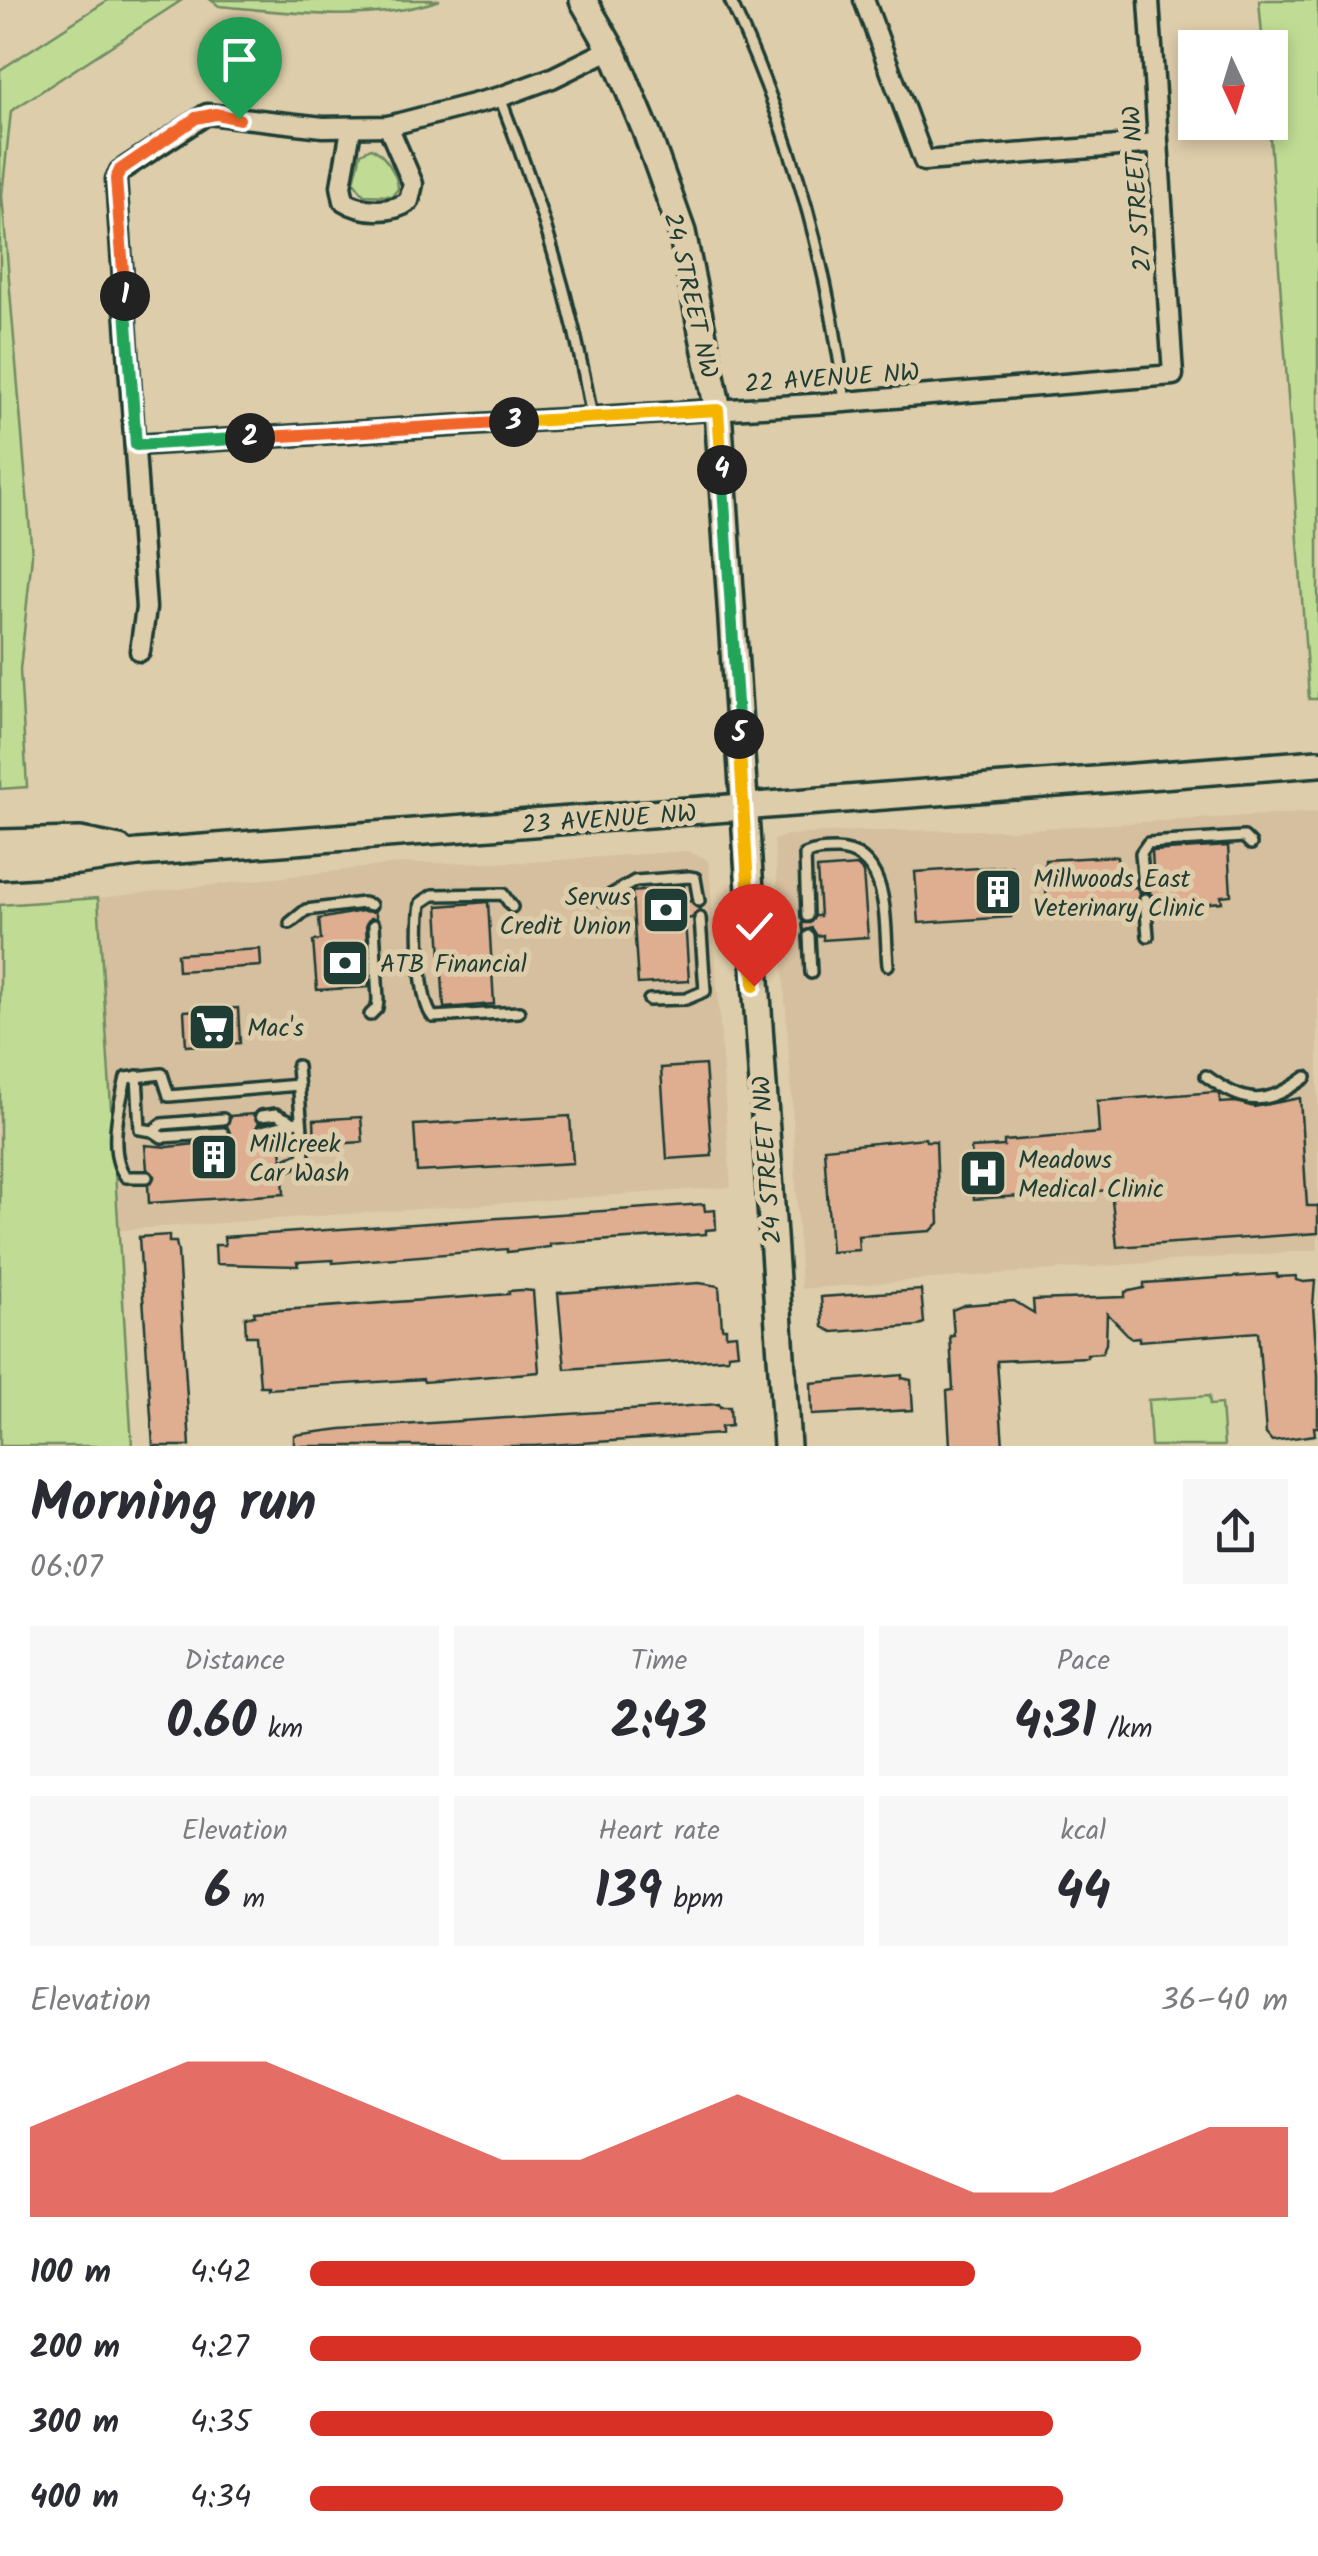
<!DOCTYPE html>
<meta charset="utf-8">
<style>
:root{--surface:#fff;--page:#f7f7f7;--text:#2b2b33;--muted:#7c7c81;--accent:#d93025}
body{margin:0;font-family:Kalam,sans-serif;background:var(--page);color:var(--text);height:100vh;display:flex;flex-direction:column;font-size:38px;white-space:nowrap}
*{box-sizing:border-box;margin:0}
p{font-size:32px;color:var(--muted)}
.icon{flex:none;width:55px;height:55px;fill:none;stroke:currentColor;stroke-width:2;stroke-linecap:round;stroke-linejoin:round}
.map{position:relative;height:1446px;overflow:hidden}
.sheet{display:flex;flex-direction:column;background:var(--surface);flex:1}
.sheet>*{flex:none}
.needle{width:65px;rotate:176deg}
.fabs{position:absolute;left:1178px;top:30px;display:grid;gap:20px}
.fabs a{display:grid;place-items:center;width:110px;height:110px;border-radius:0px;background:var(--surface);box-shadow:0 5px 15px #0003;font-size:50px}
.pin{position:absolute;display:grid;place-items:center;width:85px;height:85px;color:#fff;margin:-102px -42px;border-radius:50% 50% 50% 0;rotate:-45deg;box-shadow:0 0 10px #0007}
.pin .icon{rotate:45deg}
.km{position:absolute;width:50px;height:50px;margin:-25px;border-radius:50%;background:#222;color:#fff;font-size:28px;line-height:50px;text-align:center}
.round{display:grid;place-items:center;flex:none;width:105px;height:105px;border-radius:0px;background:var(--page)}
.overview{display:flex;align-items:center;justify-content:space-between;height:170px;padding:0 30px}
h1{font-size:55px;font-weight:700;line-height:75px}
.figures{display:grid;grid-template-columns:repeat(3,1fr);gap:15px;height:170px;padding:10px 30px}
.figures div{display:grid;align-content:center;border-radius:0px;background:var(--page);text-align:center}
.figures b{font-size:50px;font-weight:700}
.figures small{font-size:28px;font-weight:400}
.figures p{font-size:28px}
.chart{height:280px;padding:20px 30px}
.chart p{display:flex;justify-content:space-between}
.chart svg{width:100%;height:180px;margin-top:10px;fill:var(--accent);opacity:.7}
ul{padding:0 30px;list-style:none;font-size:32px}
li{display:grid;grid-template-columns:160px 120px 1fr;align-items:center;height:75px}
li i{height:25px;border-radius:12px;background:var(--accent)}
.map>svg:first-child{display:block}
.built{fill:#d6bf9e}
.green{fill:#c0dc94;stroke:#708c64;stroke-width:2.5}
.building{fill:#dfae91;stroke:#1f3d34;stroke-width:2.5}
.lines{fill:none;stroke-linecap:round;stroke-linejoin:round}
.lane-casing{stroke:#1f3d34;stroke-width:16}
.street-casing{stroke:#1f3d34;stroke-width:25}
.secondary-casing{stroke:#1f3d34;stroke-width:32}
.lane{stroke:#decdaa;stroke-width:9}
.street{stroke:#decdaa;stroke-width:18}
.secondary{stroke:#decdaa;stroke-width:25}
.split-1-casing{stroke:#fff;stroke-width:20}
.split-2-casing{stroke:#fff;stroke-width:20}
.split-3-casing{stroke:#fff;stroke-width:20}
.split-4-casing{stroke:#fff;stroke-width:20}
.split-5-casing{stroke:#fff;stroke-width:20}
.split-6-casing{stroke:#fff;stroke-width:20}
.split-1{stroke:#f0652b;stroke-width:12}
.split-2{stroke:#22a559;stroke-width:12}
.split-3{stroke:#f0652b;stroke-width:12}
.split-4{stroke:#f5b400;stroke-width:12}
.split-5{stroke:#22a559;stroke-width:12}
.split-6{stroke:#f5b400;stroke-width:12}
.labels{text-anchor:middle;stroke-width:10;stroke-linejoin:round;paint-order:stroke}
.street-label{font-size:25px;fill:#1f3d34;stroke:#decdaa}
.poi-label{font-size:25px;fill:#1f3d34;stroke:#decdaa;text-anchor:start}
</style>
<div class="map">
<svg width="1318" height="1446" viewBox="0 0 1318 1446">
<rect width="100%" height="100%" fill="#decdaa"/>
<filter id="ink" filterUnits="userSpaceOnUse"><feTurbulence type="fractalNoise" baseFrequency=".01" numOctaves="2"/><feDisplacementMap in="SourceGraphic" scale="20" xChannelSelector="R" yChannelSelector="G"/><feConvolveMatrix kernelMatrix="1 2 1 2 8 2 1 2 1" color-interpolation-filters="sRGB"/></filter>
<g filter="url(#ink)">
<!-- built -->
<g class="built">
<polygon points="1318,812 1318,1250 801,1289 792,1098 774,840 786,835 859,831 1007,830"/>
<polygon points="687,851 705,858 709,864 731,1187 120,1230 98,898 407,863 530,862"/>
</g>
<!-- green -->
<g class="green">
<polygon points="108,0 182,0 11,111 2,195 32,555 20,670 27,787 0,789 0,70"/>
<path d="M 211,0 L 440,0 C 369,24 292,13 219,6 Z"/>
<polygon points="1259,0 1318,0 1318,699 1309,699 1269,123 1270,48 1263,47"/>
<path d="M 371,148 C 384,153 398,175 398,189 L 392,196 L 364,195 L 354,182 L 361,153 Z"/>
<polygon points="98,898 132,1446 0,1446 0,905"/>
<polygon points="1209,1396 1210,1405 1221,1404 1224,1446 1151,1446 1148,1400"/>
</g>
<!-- building -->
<g class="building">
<polygon points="1228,846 1231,895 1221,896 1222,902 1156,907 1156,899 1149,892 1154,886 1152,851"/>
<polygon points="1117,856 1119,888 1136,887 1140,893 1137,900 1120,901 1120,909 1047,913 1045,860"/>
<polygon points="857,866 863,872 868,937 823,940 823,935 817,936 812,928 803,931 802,923 810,923 815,916 820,916 817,869"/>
<polygon points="1011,866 1011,917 919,923 915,872"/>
<polygon points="684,886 685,902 691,901 700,910 692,918 685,919 689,981 638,984 632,892"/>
<polygon points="488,902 494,1004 444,1008 438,906"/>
<polygon points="362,911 375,912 377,918 370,918 366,924 369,987 317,990 313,941 321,940 319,919"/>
<polygon points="260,949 261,966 178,971 177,954"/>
<polygon points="238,1008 240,1043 186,1046 184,1011"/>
<polygon points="705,1065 712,1156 667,1159 661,1068"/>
<polygon points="1216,1092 1220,1095 1220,1103 1236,1102 1254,1107 1300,1098 1307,1206 1318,1206 1318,1233 1117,1247 1111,1190 974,1199 971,1148 1004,1146 1004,1141 1099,1133 1097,1101"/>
<polygon points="253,1114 259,1124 254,1130 257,1137 262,1141 280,1139 282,1158 274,1167 277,1173 283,1175 284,1194 149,1203 148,1185 155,1176 147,1169 145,1145 168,1147 224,1141 231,1136 227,1126 230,1116"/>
<polygon points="570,1116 573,1163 417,1172 414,1125"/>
<polygon points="361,1117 363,1142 315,1145 314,1120"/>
<polygon points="925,1138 926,1141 936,1141 939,1223 931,1231 858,1236 859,1250 831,1252 824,1148"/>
<polygon points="704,1204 705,1211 715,1210 716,1229 706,1230 706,1234 550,1244 550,1247 507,1252 507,1249 333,1263 333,1260 297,1262 298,1266 216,1264 215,1245 225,1245 224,1237"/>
<polygon points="169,1235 169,1242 176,1242 178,1252 190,1446 153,1446 139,1237"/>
<polygon points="1277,1274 1277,1277 1296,1276 1296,1280 1304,1282 1315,1281 1313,1306 1318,1376 1318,1427 1314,1427 1315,1435 1272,1441 1266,1434 1258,1332 1139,1341 1139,1337 1131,1338 1107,1313 1106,1344 1102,1353 1087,1354 1087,1357 997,1361 1003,1446 950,1446 947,1391 953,1390 950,1336 954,1336 952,1310 964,1305 1014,1301 1034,1313 1033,1300 1125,1297 1125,1292 1144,1288 1144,1283"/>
<polygon points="699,1283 719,1286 722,1328 726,1328 726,1335 736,1334 738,1353 728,1354 728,1358 565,1369 558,1293"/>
<polygon points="522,1290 533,1291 539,1372 424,1382 423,1379 268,1389 268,1386 260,1386 256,1336 246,1336 245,1317 255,1316 254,1312 509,1294 509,1291"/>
<polygon points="921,1290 924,1323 917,1326 833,1332 823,1327 821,1297"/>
<polygon points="902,1375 902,1378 911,1380 913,1410 812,1415 811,1383"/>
<polygon points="719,1404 720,1407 730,1407 731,1426 721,1427 721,1434 534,1446 294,1446 294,1435 341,1429"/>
</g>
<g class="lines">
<!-- lane casing -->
<g class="lane-casing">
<g id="lane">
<path d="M 730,0 C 790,129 828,261 845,402"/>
<path d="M 500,98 C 541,202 573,307 592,417"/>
<polyline points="1144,886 1141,853 1148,843 1244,837 1251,844"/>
<polyline points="1145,899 1148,936"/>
<polyline points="602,900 635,881 689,877 695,878 699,901"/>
<path d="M 512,907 L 503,894 L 433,895 L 421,903 C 418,927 418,1000 433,1017 L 519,1012"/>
<path d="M 807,916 L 805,855 C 815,850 825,850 836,850 C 892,851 884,927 888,965"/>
<polyline points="290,923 306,910 363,903 371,905"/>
<polyline points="809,936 811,973"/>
<polyline points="649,1000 686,999 705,991 700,918"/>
<polyline points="370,1015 377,1008 378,1000 374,925"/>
<polyline points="137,1076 140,1129 153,1131 162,1124 223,1119"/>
<path d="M 1206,1076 C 1246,1105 1265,1107 1306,1077"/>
<polyline points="261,1116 276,1114 291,1121"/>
<polyline points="153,1131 162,1137 223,1133"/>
<polyline points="262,1131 301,1121"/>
<polyline points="282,1167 304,1157 297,1066"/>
<path d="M 147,1177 L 126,1177 C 107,1154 119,1105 126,1078 L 162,1074 L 169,1096 L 299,1085"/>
</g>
</g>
<!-- street casing -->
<g class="street-casing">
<g id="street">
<polyline points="864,0 924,161 1157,143"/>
<path d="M 351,129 L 341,186 L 344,201 C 361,212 392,214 409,201 L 413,184 L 388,126"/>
<polyline points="135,445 845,402 1173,375 1149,0"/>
<polyline points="140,651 146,608 116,179 120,171 207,114 323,127 388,126 500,97 552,78 611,49"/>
</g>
</g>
<!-- secondary casing -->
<g class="secondary-casing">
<g id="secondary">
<polyline points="583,0 614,54 646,131 682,232 718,410 787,1446"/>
<polyline points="0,843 80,841 119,849"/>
<polyline points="0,866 78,861 138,853 1318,763"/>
</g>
</g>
<!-- lane -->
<use href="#lane" class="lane"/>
<!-- street -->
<use href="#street" class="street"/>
<!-- secondary -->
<use href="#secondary" class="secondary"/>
</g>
</g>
<g class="lines" filter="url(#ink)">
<!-- split-1 casing -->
<g class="split-1-casing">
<polyline id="split-1" points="125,296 116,179 120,170 196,118 216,114 239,119"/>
</g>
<!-- split-2 casing -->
<g class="split-2-casing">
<polyline id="split-2" points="125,296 136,445 250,438"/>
</g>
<!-- split-3 casing -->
<g class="split-3-casing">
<polyline id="split-3" points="250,438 514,422"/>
</g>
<!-- split-4 casing -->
<g class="split-4-casing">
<polyline id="split-4" points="514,422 718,410 722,470"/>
</g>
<!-- split-5 casing -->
<g class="split-5-casing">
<polyline id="split-5" points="722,470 739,734"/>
</g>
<!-- split-6 casing -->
<g class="split-6-casing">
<polyline id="split-6" points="739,734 754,986"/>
</g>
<!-- split-1 -->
<use href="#split-1" class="split-1"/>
<!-- split-2 -->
<use href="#split-2" class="split-2"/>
<!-- split-3 -->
<use href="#split-3" class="split-3"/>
<!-- split-4 -->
<use href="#split-4" class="split-4"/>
<!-- split-5 -->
<use href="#split-5" class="split-5"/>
<!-- split-6 -->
<use href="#split-6" class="split-6"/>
</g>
<!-- icons -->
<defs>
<g id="building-square" transform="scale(2.5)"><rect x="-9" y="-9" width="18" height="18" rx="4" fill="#1f3d34" stroke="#decdaa"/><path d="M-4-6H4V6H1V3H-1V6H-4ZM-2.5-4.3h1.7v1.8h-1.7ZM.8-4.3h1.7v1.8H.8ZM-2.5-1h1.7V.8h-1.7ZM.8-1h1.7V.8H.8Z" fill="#fff"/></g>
<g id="bank-square" transform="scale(2.5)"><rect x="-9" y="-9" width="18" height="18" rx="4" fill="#1f3d34" stroke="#decdaa"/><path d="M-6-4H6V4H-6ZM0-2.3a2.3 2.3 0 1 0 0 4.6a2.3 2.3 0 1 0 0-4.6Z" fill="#fff"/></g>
<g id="supermarket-square" transform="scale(2.5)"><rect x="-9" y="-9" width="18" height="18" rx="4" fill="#1f3d34" stroke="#decdaa"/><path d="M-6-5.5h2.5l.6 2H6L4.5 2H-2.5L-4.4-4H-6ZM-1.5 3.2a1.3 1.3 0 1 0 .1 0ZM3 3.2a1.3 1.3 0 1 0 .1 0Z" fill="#fff"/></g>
<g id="hospital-square" transform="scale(2.5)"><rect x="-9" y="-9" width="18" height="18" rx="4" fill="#1f3d34" stroke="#decdaa"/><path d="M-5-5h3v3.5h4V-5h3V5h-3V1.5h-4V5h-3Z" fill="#fff"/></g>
</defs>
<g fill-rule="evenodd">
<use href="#building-square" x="998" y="892"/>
<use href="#bank-square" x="666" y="910"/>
<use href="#bank-square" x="345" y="963"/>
<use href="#supermarket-square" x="212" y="1027"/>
<use href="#building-square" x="214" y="1157"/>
<use href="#hospital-square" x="983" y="1173"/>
</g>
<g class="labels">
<!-- street labels -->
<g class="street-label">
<text transform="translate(1136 189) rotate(-94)" y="9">27 STREET NW</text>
<text transform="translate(692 295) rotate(77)" y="9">24 STREET NW</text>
<text transform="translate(832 377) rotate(-4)" y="9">22 AVENUE NW</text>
<text transform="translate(609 818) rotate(-4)" y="9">23 AVENUE NW</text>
<text transform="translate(766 1160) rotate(-94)" y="9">24 STREET NW</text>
</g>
<!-- poi labels -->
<g class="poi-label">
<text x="1033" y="887">Millwoods East<tspan x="1033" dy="29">Veterinary Clinic</tspan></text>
<text x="631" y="905" text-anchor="end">Servus<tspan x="631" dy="29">Credit Union</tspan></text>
<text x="380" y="972">ATB Financial</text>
<text x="247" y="1036">Mac's</text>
<text x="249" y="1152">Millcreek<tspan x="249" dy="29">Car Wash</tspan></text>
<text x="1018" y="1168">Meadows<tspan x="1018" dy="29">Medical Clinic</tspan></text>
</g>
</g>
</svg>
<div class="fabs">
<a><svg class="needle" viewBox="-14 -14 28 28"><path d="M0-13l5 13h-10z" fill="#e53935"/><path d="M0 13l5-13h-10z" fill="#7c7c81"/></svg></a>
</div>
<div class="pin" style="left:239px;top:119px;background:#1e9e55"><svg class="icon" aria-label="arrive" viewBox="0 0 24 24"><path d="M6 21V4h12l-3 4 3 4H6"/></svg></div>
<div class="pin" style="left:754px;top:986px;background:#d93025"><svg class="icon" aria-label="check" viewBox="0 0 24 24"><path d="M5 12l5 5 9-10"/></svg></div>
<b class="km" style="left:125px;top:296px">1</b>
<b class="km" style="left:250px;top:438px">2</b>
<b class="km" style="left:514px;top:422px">3</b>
<b class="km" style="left:722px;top:470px">4</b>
<b class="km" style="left:739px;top:734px">5</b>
</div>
<section class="sheet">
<div class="overview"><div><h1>Morning run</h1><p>06:07</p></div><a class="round"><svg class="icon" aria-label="share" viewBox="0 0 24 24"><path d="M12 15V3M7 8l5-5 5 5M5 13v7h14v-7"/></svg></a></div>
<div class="figures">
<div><p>Distance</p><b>0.60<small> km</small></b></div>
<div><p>Time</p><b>2:43</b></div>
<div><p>Pace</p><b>4:31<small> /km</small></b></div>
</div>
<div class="figures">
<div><p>Elevation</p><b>6<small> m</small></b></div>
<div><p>Heart rate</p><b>139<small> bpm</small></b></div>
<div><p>kcal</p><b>44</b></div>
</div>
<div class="chart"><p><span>Elevation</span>36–40 m</p>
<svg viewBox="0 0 160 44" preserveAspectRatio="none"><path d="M0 44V22L10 14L20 6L30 6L40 14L50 22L60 30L70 30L80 22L90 14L100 22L110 30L120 38L130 38L140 30L150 22L160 22V44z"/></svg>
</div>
<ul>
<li><b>100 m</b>4:42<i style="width:68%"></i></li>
<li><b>200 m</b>4:27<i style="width:85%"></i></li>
<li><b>300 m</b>4:35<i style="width:76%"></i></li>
<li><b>400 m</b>4:34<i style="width:77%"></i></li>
</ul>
</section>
